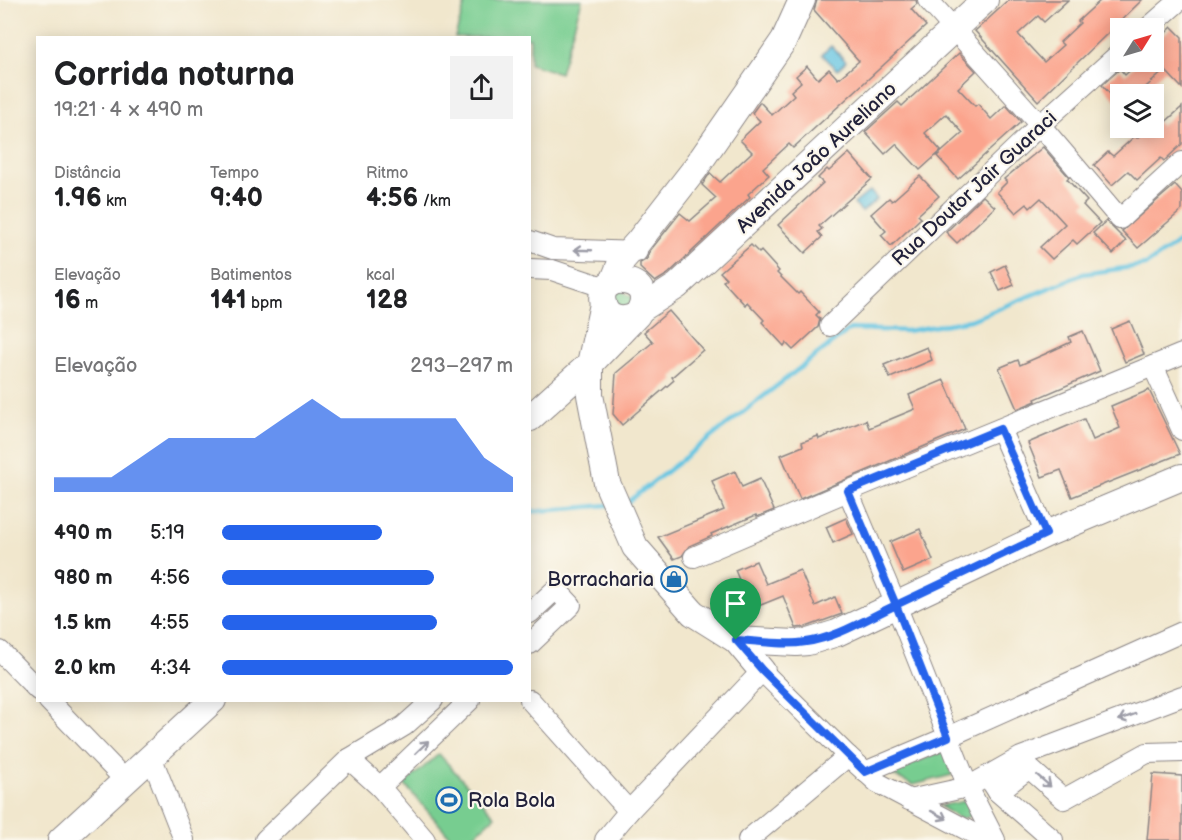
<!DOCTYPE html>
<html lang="pt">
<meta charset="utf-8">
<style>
:root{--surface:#fff;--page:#f2f2f2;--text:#202124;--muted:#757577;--accent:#2563eb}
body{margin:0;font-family:"Balsamiq Sans",sans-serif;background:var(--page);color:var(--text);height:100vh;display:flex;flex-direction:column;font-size:22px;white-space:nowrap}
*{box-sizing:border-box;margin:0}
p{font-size:20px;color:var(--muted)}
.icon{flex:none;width:33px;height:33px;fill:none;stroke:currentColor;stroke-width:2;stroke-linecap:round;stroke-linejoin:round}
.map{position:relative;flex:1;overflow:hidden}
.panel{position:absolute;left:36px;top:36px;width:495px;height:666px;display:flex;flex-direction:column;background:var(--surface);border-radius:0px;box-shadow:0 3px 15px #0003}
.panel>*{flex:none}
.needle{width:39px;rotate:53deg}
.buttons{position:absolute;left:1110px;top:18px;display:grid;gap:12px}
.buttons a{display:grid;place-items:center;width:54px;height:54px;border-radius:0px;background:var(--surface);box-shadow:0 3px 15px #0003;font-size:30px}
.pin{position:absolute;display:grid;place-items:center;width:51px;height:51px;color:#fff;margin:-62px -26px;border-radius:50% 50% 50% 0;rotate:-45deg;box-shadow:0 0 6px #0007}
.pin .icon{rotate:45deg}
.round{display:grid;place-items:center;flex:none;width:63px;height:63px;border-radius:0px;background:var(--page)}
.head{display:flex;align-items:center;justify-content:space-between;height:102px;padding:0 18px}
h1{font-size:33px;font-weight:600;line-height:45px}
.metrics{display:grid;grid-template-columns:repeat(3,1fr);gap:9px;height:102px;padding:6px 18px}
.metrics div{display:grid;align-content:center}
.metrics b{font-size:26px;font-weight:600}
.metrics small{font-size:16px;font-weight:400}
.metrics p{font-size:16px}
.chart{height:168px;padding:12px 18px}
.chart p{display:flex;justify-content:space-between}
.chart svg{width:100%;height:108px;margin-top:6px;fill:var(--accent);opacity:.7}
ul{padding:0 18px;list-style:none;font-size:20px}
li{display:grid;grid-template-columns:96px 72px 1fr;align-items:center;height:45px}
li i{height:15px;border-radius:8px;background:var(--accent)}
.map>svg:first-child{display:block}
.green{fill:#77cd90;stroke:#4c7866;stroke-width:1.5}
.water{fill:#64c5e2;stroke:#43748e;stroke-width:1.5}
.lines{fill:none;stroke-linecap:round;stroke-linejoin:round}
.stream{stroke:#64c5e2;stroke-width:4.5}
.building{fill:#fba48d}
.minor-casing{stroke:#8a8484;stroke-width:22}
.major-casing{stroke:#8a8484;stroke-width:28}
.minor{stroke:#fff;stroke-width:20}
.major{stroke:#fff;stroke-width:26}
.oneway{stroke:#9c9ca7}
.route-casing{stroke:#fff;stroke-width:12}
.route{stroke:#2563eb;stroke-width:8}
.labels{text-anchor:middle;stroke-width:4.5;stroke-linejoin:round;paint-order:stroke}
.street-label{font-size:20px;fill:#22223b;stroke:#fbf7ec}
.poi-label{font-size:20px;fill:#22223b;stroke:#fbf7ec;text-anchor:end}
</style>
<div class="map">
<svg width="1182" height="840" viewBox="0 0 1182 840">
<rect width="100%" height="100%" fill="#fbf7ec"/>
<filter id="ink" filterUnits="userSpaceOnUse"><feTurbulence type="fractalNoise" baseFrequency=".0167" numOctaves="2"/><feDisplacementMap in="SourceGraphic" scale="12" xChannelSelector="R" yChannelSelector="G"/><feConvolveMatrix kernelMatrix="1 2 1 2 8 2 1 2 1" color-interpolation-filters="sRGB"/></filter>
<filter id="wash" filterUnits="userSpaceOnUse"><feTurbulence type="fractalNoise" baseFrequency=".008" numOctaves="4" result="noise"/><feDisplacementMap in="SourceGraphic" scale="24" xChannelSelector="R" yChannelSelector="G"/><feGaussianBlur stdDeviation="1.35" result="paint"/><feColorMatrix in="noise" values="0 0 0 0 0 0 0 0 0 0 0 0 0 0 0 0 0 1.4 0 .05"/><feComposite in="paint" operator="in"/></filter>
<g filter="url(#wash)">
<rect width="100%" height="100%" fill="#f1e7cd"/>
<!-- green -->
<g class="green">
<polygon points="466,0 582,0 560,73 530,64 530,38 455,37"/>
<polygon points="619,289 634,299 623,313 610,297"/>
<polygon points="947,750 952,775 913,785 888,773"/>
<polygon points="439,754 495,816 469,840 453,840 404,784"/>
<polygon points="969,800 974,815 960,819 940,806"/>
</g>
<!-- water -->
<g class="water">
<polygon points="831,46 846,61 837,70 822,54"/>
<polygon points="870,191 877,199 862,212 854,204"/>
</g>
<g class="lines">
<!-- stream -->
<g class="stream">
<polyline points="625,504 850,329 907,331 971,320 1083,274 1146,265 1182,240"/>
<polyline points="530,512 608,505"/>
</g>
</g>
<g id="blocks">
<!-- building -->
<g class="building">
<polygon points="817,0 916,0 917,4 911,9 926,26 793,148 789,144 763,168 769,175 748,194 750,197 668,274 655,282 640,268 640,263 647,259 649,252 680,213 690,221 716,198 702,185 710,173 720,182 752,152 740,140 760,121 752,113 760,102 772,115 794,95 791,91 801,82 796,76 807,66 818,79 829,69 838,79 859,61 814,10"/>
<polygon points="1009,0 1068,0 1044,22 1038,16 1018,34 1044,62 1063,45 1060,42 1080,23 1078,21 1101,0 1142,0 1038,101 975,31"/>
<polygon points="1172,27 1182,37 1182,88 1165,70 1138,94 1120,94 1120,105 1102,85 1120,69 1125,75 1139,62 1154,62 1154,44"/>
<polygon points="959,53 976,71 958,88 975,106 978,104 991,119 1006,105 1021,122 958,179 937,156 963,133 946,114 925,133 941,151 920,170 896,144 885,154 865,132 898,102 902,106"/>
<polygon points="1182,107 1182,144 1164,161 1161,158 1137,180 1128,171 1112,185 1094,165 1108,152 1113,156 1135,136 1137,138 1148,128 1154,128 1155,121 1161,126"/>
<polygon points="1043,147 1069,177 1067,179 1087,201 1083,205 1100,223 1077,244 1073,240 1052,259 1040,247 1065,224 1041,198 1030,208 1027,204 1016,213 997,192 1007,182 1004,179"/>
<polygon points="849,153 872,179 819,226 822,229 818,232 822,237 805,253 778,225 823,183 818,178 827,169 829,171"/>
<polygon points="920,176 939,196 918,215 921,218 891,246 881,235 886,231 871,214 889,198 892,201"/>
<polygon points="1175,185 1182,193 1182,210 1138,248 1122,231"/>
<polygon points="983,196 995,207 957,243 946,232"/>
<polygon points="1106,221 1126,241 1113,254 1093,233"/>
<polygon points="751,245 759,253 761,251 779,271 777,273 798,294 800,292 819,312 816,315 820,319 818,327 793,350 786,343 784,346 762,322 764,320 747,302 745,305 723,281 726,278 720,272"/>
<polygon points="1005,265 1014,285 1000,291 991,272"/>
<polygon points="669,311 703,350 672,377 674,380 622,425 613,414 616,373 653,342 644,332"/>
<polygon points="1130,321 1144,354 1125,362 1111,329"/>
<polygon points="1083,331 1100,371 1035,399 1036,401 1017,409 999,368 1018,360 1020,365 1045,354 1071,342 1069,337"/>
<polygon points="927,347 932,360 890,378 884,365"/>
<polygon points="944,380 965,429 800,499 781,455 803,446 802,442 818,436 819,439 866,420 869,428 915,409 909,395"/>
<polygon points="1149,390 1180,454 1072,497 1061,470 1042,477 1028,443 1084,419 1093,440 1120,428 1111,406"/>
<polygon points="735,471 742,487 760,479 774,510 757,517 756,515 711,534 712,536 689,546 682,556 674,559 658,537 724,510 712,481"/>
<polygon points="846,518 853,534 833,543 826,527"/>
<polygon points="920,529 933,560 903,573 890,542"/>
<polygon points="756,561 766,584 800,570 815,606 835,597 842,614 806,627 796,628 783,596 751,609 735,570"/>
<polygon points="1153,774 1182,776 1182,840 1147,840"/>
</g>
</g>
</g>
<g filter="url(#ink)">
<use href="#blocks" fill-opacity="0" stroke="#8a8484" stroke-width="1.5"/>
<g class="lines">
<!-- minor casing -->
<g class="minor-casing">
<g id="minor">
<polyline points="928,0 1040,125 1120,219 1182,162"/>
<polyline points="1148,28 1180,0"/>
<polyline points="530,241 553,249 637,252"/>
<polyline points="530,269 552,270 606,288"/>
<polyline points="830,326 1040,125 1120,53"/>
<polyline points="1153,366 1182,430"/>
<polyline points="1000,429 1046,534"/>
<polyline points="848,491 896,605 968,787 995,840"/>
<polyline points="694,557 848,491 1182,354"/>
<polyline points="530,613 556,589 571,605 530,644"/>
<polyline points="0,651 38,690"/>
<polyline points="48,700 125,780"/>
<polyline points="530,700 629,811"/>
<polyline points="151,756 184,840"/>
<polyline points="349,759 380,787 425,840"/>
<polyline points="865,772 948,737 1182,632"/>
<polyline points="991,781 998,792 1053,840"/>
<polyline points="380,787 470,700"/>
<polyline points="998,792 1029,768 1064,799 1147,753 1182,752"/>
<polyline points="909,800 968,787 1021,757 1182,696"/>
<polyline points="265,840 349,759 404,726 433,700"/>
<polyline points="605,840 629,811 762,671 848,756 878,783 986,840"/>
<polyline points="748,840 848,756"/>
</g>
</g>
<!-- major casing -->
<g class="major-casing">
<g id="major">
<polyline points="613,282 622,260 638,242 694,170 784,40 802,0"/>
<polyline points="603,304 590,364 590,395 607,483 635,547 693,613 736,640 796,643 808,642 837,633 1046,534 1182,477"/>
<polyline points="641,309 677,286 985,0"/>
<path d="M 530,418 L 590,364 L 637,315 C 663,276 594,268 603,304 C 607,321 624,322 637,315"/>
<polyline points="736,640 762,671"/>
<polyline points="61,840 213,700"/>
</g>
</g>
<!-- minor -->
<use href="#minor" class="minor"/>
<!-- major -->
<use href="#major" class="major"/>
</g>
<!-- one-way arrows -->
<defs><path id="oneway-shaft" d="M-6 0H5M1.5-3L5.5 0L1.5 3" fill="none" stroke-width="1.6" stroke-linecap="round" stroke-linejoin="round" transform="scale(1.5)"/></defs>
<g class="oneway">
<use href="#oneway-shaft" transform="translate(583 250) rotate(-178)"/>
<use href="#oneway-shaft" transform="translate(1127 717) rotate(159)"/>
<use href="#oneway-shaft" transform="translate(422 747) rotate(-44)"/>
<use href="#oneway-shaft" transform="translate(1044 781) rotate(41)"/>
<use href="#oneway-shaft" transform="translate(939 815) rotate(27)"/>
</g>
</g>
<g class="lines" filter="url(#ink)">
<!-- route casing -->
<g class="route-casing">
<path id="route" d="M 736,640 L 762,670 L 865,772 L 948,737 L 896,605 L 1046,534 L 1000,429 L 848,491 L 896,605 C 868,618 837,638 806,642 C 783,646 758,641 736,640"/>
</g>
<!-- route -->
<use href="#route" class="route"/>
</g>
<!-- icons -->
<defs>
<g id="shop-ring" transform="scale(1.35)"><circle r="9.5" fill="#fbf7ec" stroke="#1f6fb2" stroke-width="1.5"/><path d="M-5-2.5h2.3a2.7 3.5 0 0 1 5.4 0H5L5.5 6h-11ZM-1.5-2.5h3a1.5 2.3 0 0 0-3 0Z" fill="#1f6fb2"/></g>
<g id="stadium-ring" transform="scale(1.35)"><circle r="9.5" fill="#fbf7ec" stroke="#1f6fb2" stroke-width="1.5"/><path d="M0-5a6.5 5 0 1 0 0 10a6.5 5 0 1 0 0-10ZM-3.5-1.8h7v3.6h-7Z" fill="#1f6fb2"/></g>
</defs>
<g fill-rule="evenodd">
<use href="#shop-ring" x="674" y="579"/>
<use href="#stadium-ring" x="449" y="800"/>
</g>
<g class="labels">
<!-- street labels -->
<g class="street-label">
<text transform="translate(816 157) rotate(-43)" y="7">Avenida João Aureliano</text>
<text transform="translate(974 188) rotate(-43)" y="7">Rua Doutor Jair Guaraci</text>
</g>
<!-- poi labels -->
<g class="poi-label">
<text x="654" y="586">Borracharia</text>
<text x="468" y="807" text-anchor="start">Rola Bola</text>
</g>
</g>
</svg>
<div class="buttons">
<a><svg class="needle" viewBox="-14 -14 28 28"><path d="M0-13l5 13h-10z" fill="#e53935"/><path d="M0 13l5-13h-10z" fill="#757577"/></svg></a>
<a><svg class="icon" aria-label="layers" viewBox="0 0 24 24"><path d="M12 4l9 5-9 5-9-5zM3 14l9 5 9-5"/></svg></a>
</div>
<div class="pin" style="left:736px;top:640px;background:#1e9e55"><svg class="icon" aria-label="arrive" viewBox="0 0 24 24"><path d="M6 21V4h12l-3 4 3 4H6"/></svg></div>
<section class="panel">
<div class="head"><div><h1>Corrida noturna</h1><p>19:21 · 4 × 490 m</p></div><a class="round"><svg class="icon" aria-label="share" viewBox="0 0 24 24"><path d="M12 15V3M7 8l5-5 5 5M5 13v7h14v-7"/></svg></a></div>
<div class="metrics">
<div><p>Distância</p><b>1.96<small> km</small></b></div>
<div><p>Tempo</p><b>9:40</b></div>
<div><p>Ritmo</p><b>4:56<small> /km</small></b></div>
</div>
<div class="metrics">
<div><p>Elevação</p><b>16<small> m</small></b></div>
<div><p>Batimentos</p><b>141<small> bpm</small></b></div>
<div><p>kcal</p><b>128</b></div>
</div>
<div class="chart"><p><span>Elevação</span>293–297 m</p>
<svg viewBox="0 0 160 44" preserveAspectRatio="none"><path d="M0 44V38L10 38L20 38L30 30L40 22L50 22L60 22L70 22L80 14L90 6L100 14L110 14L120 14L130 14L140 14L150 30L160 38V44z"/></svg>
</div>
<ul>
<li><b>490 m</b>5:19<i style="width:55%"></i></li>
<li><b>980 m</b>4:56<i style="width:73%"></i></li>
<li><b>1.5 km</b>4:55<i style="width:74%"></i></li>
<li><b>2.0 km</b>4:34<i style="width:100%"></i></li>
</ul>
</section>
</div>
